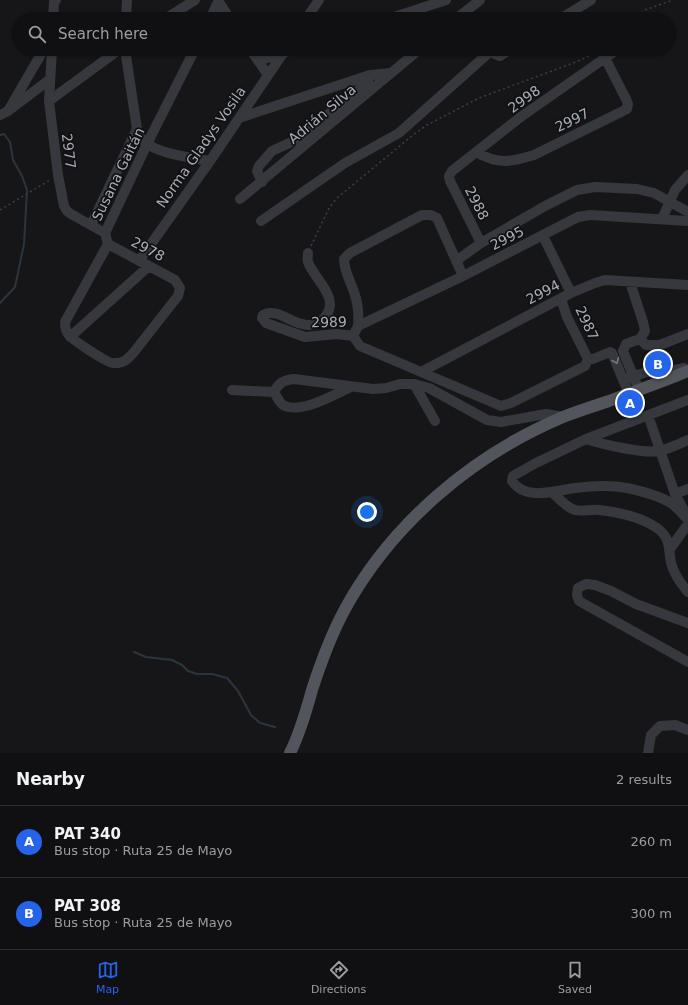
<!DOCTYPE html>
<meta charset="utf-8">
<style>
body{margin:0;font-family:"DejaVu Sans",sans-serif;background:#1e1e20;color:#f1f3f6}
.you{position:absolute;left:367px;top:512px;width:14px;height:14px;margin:-10px;border:3px solid #fff;border-radius:50%;background:#1a73e8;box-shadow:0 0 0 6px #1a73e833}
.badge{display:grid;place-items:center;width:26px;height:26px;border-radius:50%;background:#2563eb;color:#fff;font-size:13px;font-weight:700}
.pin{position:absolute;translate:-50% -50%;border:2px solid #fff;box-shadow:0 1px 4px #0006}
.list{margin:0;padding:0;list-style:none}
h2{display:flex;justify-content:space-between;align-items:center;height:52px;margin:0;padding:0 16px;font-size:17px}
h2 small{font-size:13px;font-weight:400;color:#9c9d9f}
.list li{display:grid;grid-template-columns:26px 1fr auto;gap:12px;align-items:center;box-sizing:border-box;height:72px;padding:0 16px;border-top:1px solid #303032}
.list b{display:block;font-size:15px;white-space:nowrap}
.list p{margin:0;font-size:13px;white-space:nowrap;color:#9c9d9f}
.list em{font-size:13px;font-style:normal;color:#9c9d9f}
.icon{flex:none;width:22px;height:22px;fill:none;stroke:currentColor;stroke-width:2;stroke-linecap:round;stroke-linejoin:round}
.map{position:relative;flex:none;width:688px;height:753px;overflow:hidden}
.search{position:absolute;background:#101012;box-shadow:0 1px 3px #0004;left:12px;right:12px;top:12px;height:44px;display:flex;align-items:center;gap:10px;box-sizing:border-box;padding:0 14px;border-radius:22px;color:#9c9d9f;font-size:15px}
.sheet{height:196px;background:#101012}
nav{display:flex;justify-content:space-around;align-items:center;box-sizing:border-box;height:56px;border-top:1px solid #303032;background:#101012;font-size:11px;color:#9c9d9f}
nav a{display:grid;justify-items:center;gap:2px}
nav .on{color:#2563eb}
.map>svg:first-child{display:block}
</style>
<div class="map">
<svg width="688" height="753" viewBox="0 0 688 753">
<rect width="100%" height="100%" fill="#161618"/>
<g fill="none" stroke-linecap="round" stroke-linejoin="round">
<path stroke="#2c353c" stroke-width="2" d="M 0,135 L 4,134 L 10,142 L 13,160 L 22,176 L 27,190 L 24,244 L 15,287 L 0,303
M 134,652 L 146,657 L 172,660 L 182,665 L 188,671 L 197,674 L 212,674 L 227,678 L 238,691 L 251,715 L 260,723 L 275,727"/>
<path stroke="#3d3f44" stroke-width="1.5" stroke-dasharray="2 3" stroke-linecap="butt" d="M 633,19 L 645,10 L 673,0
M 0,210 L 50,180
M 311,246 L 329,208 L 337,198 L 413,135 L 427,125 L 479,98 L 576,62 L 587,57 L 598,49"/>
<path stroke="#37383d" stroke-width="10" d="M 219,2 L 230,19
M 53,19 L 54,2 L 56,0
M 126,19 L 127,0
M 165,19 L 195,0
M 210,19 L 219,0
M 306,19 L 319,0
M 388,19 L 446,0
M 456,19 L 480,0
M 560,19 L 591,0
M 52,49 L 49,101 L 58,175 L 64,206 L 67,211 L 71,214 L 105,233
M 125,49 L 137,129 C 138,132 139,136 141,138 C 151,153 192,158 210,161
M 250,49 L 268,75
M 492,50 L 495,54 L 500,56 L 511,49
M 258,61 L 295,49
M 49,101 L 120,49
M 8,111 L 44,49
M 0,115 L 8,111 L 49,80
M 239,118 L 370,75 L 391,73
M 476,152 C 498,165 511,162 534,155 L 627,109 L 628,104 L 626,99 L 605,58
M 262,182 L 257,171 L 259,166 L 272,151 L 298,139 L 362,87 L 367,83 L 370,75
M 240,199 L 420,49
M 662,219 L 675,190 L 688,175
M 261,221 L 345,163 L 399,133 L 492,50 L 491,49
M 91,225 L 137,129
M 543,236 L 571,293
M 481,243 L 450,181 L 449,176 L 452,171 L 522,116 L 618,49
M 108,244 L 175,280 L 180,288 L 178,296 L 134,352 C 128,359 123,364 113,363 C 107,363 71,339 68,334 C 65,330 65,326 65,322 L 108,244 L 105,233 L 147,144 L 195,49
M 308,253 C 308,256 307,260 308,262 C 314,279 341,298 325,317 C 321,322 315,324 309,325 C 292,326 279,307 263,315 L 262,318 L 266,323 L 305,337 L 337,334 L 353,336 L 360,346 L 501,406 L 511,403 L 585,366 L 588,359
M 139,261 L 210,161 L 286,49
M 456,261 L 481,243 L 545,206 L 577,190 L 595,187 L 637,189 L 654,193 L 688,212
M 630,282 L 643,322 L 645,331 L 640,339 L 626,344 L 623,351 L 639,390
M 561,299 L 567,317 L 588,359
M 358,326 C 359,315 358,303 354,292 C 350,280 344,271 344,259 L 350,253 L 422,215 L 431,215 L 437,218 L 463,276
M 353,336 L 358,326 L 463,276 L 578,217 L 590,215 L 688,221
M 70,337 L 149,266
M 640,339 L 646,345 L 660,345 L 688,334
M 588,359 L 593,359 L 610,352 L 612,353 L 629,394
M 423,371 L 571,293 L 595,283 L 605,280 L 688,285
M 628,378 L 650,371 L 670,371 L 684,368
M 414,384 L 435,421
M 351,387 C 335,394 300,415 283,405 C 279,402 277,397 274,392 C 279,383 283,380 294,379 L 373,389 L 386,388 L 400,384 L 414,384 L 429,388 L 487,420 L 501,422 L 546,414 L 564,417
M 232,390 L 274,392
M 688,400 L 586,439 L 534,464 L 513,476 L 512,481 C 526,501 554,491 575,488 C 591,486 611,485 627,488 C 641,491 658,495 671,503 C 677,507 683,515 688,520
M 648,415 L 675,494 L 686,514
M 586,439 C 601,444 644,454 659,451 C 669,449 679,444 688,440
M 553,493 C 559,499 566,507 575,510 C 583,512 591,509 599,510 C 618,512 641,517 657,528 C 671,538 668,548 671,563 C 674,574 681,584 688,592
M 675,494 L 688,489
M 670,549 L 688,524
M 688,623 L 636,604 L 611,591 L 595,585 L 586,584 L 578,588 L 577,595 L 579,601 L 688,662
M 648,753 L 651,735 L 660,726 L 675,725 L 688,730"/>
<path stroke="#53555c" stroke-width="12" d="M 290,753 C 300,733 306,712 312,690 C 321,662 331,635 345,609 C 392,523 473,455 563,417 C 578,411 594,406 609,401 C 635,391 662,382 688,371"/>
</g>
<defs><path id="oneway-chevron" d="M-2-3.5L2.5 0L-2 3.5" fill="none" stroke-width="1.6" stroke-linecap="round" stroke-linejoin="round"/></defs>
<use stroke="#757881" href="#oneway-chevron" transform="translate(616 361) rotate(67)"/>
<g text-anchor="middle" stroke-width="3.5" stroke-linejoin="round" paint-order="stroke">
<g font-size="14" fill="#a8adb8" stroke="#111113">
<text transform="translate(524 99) rotate(-36)" y="5">2998</text>
<text transform="translate(322 114) rotate(-40)" y="5">Adrián Silva</text>
<text transform="translate(572 120) rotate(-26)" y="5">2997</text>
<text transform="translate(201 147) rotate(-55)" y="5">Norma Gladys Vosila</text>
<text transform="translate(69 151) rotate(83)" y="5">2977</text>
<text transform="translate(118 174) rotate(-64)" y="5">Susana Gaitán</text>
<text transform="translate(477 203) rotate(63)" y="5">2988</text>
<text transform="translate(507 238) rotate(-27)" y="5">2995</text>
<text transform="translate(148 249) rotate(28)" y="5">2978</text>
<text transform="translate(543 292) rotate(-28)" y="5">2994</text>
<text transform="translate(329 322) rotate(-1)" y="5">2989</text>
<text transform="translate(587 323) rotate(65)" y="5">2987</text>
</g>
</g>
</svg>
<div class="you"></div>
<div class="pin badge" style="left:630px;top:403px">A</div>
<div class="pin badge" style="left:658px;top:364px">B</div>
<div class="search"><svg class="icon" aria-label="search" viewBox="0 0 24 24"><circle cx="10" cy="10" r="6"/><path d="M15 15l6 6"/></svg>Search here</div>
</div>
<section class="sheet">
<h2>Nearby<small>2 results</small></h2>
<ul class="list">
<li><span class="badge">A</span><div><b>PAT 340</b><p>Bus stop · Ruta 25 de Mayo</p></div><em>260 m</em></li>
<li><span class="badge">B</span><div><b>PAT 308</b><p>Bus stop · Ruta 25 de Mayo</p></div><em>300 m</em></li>
</ul>
</section>
<nav>
<a class="on"><svg class="icon" aria-label="map" viewBox="0 0 24 24"><path d="M3 6l6-2 6 2 6-2v14l-6 2-6-2-6 2zM9 4v14M15 6v14"/></svg>Map</a>
<a><svg class="icon" aria-label="directions" viewBox="0 0 24 24"><path d="M12 3l9 9-9 9-9-9zM9 14v-3h6M13 9l2 2-2 2"/></svg>Directions</a>
<a><svg class="icon" aria-label="saved" viewBox="0 0 24 24"><path d="M7 4h10v16l-5-4-5 4z"/></svg>Saved</a>
</nav>
